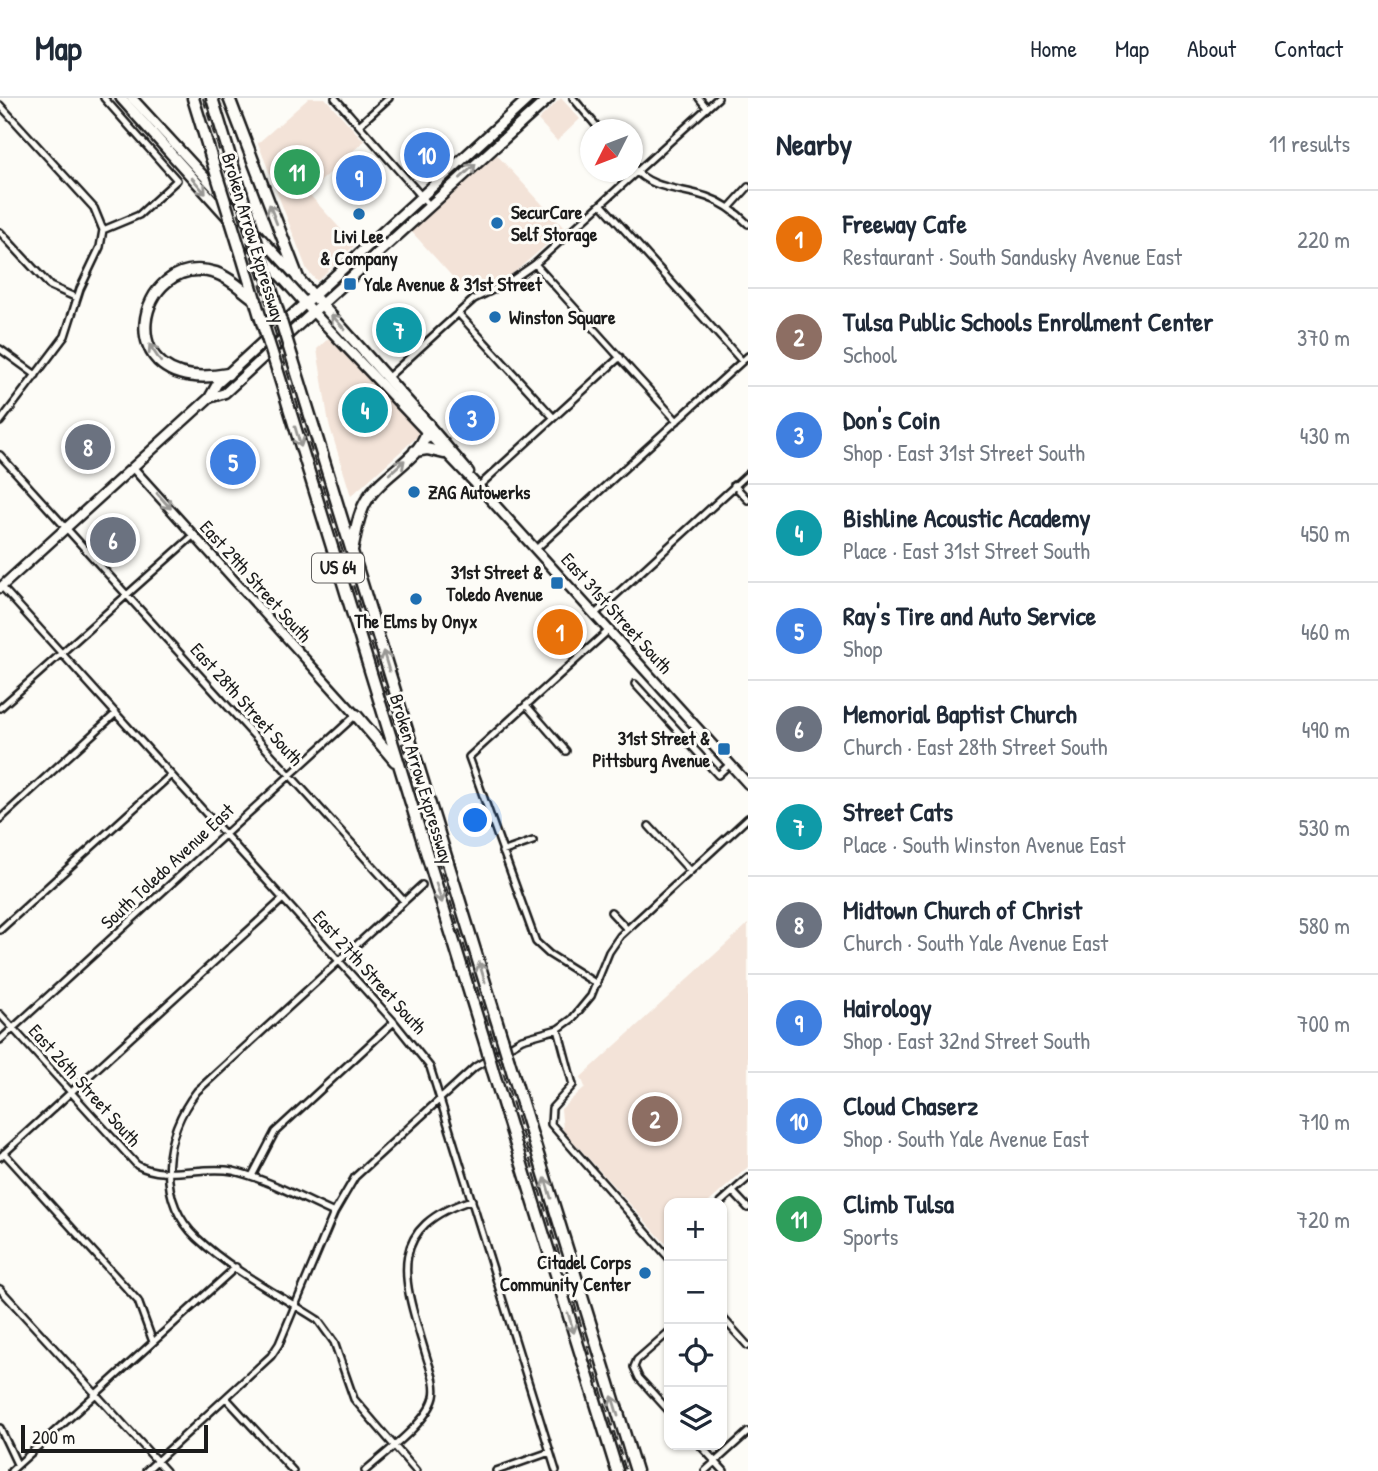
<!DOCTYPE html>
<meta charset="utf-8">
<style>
body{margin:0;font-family:"Patrick Hand",sans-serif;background:#f2f2f3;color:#1f2937}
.controls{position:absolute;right:21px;bottom:21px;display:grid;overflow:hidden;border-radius:14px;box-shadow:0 2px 5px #0004}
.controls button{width:63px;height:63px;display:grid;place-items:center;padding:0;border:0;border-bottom:2px solid #e0e1e3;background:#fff;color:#1f2937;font:35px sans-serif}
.compass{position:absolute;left:580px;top:21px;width:63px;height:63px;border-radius:50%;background:#fff;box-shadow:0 2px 5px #0004;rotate:228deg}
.scale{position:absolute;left:21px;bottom:18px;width:187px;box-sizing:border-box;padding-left:7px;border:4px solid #1c1c1c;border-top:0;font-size:19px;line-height:24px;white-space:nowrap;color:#1c1c1c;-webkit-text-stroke:5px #fdfcf7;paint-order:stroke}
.you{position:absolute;left:476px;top:723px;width:24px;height:24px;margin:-18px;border:5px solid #fff;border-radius:50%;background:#1a73e8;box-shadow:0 0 0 10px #1a73e833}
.badge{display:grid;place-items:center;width:46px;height:46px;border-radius:50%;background:#1f6fb2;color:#fff;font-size:23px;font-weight:700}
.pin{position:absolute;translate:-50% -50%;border:4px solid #fff;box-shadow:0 2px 7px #0006}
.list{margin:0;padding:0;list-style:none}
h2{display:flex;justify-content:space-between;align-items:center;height:91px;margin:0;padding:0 28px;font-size:30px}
h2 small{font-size:23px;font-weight:400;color:#747a83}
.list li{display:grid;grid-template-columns:46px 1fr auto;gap:21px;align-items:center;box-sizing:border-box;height:98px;padding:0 28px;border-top:2px solid #e0e1e3}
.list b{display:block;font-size:26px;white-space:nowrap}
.list p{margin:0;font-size:23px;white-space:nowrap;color:#747a83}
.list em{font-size:23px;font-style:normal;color:#747a83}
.icon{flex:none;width:38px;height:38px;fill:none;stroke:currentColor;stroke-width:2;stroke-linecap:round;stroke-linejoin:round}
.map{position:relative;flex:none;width:748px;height:1373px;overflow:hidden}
header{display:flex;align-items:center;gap:42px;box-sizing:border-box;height:98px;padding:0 35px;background:#fff;border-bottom:2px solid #e0e1e3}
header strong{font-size:33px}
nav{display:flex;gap:38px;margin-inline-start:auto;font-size:24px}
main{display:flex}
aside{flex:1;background:#fff}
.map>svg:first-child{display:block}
</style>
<header>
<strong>Map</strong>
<nav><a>Home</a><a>Map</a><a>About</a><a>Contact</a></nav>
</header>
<main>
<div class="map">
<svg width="748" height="1373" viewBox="0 0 748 1373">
<rect width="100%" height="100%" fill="#fdfcf7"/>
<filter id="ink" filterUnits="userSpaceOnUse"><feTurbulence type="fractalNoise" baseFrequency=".0143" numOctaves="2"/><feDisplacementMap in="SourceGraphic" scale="14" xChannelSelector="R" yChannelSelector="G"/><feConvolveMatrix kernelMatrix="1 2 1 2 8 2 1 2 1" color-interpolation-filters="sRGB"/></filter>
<g filter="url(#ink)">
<path fill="#f3e3d8" d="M 309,0 L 325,0 L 364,43 L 308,95 L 355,147 L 317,183 L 307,172 L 258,45 Z
M 561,0 L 580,21 L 557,43 L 538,22 Z
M 496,56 L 565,131 L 510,178 L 481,191 L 458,185 L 411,133 Z
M 330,239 L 419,333 L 419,337 L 351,398 L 329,326 L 317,251 Z
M 748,826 L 748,1069 L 708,1105 L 669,1105 L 669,1141 L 665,1145 L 563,1032 L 561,1011 L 585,989 L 581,979 Z"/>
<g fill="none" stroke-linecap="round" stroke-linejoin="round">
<defs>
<path id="minor" d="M 335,0 L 430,108
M 573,0 L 600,32
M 699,0 L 707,10
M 0,7 L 94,110 L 103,132 L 100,149 L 80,191 L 65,238 L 0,324
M 359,27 L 389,0
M 632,69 C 653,93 679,89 707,99 C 722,104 736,114 748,126
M 602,107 L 742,263
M 729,110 L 748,89
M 103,132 L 139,117 L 177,82 L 104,0
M 0,134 L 50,188 L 77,200
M 535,166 L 677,323
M 458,215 L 553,319
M 0,251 L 36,277
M 387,280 L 474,201 L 509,184 L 535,166 L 718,0
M 0,357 L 404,803
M 734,387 L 748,402
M 479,388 L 620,259
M 536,451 L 748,258
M 1,488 L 394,924 L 430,969 L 556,1373
M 595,516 L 748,376
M 635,586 L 718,677 L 730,666
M 526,607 L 566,653
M 0,610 L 194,437
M 0,721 L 116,615
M 649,728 L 690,773
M 502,754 L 533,743
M 611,814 L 627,831
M 0,832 L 171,677
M 597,886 L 549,856 L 536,844 L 469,659 L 609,532
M 0,916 L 137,1067 C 166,1083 201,1067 233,1073 C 268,1081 302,1101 334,1115
M 558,931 L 573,987 L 552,1010 L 551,1026 L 669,1160
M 0,942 L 356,617
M 4,1055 L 138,1203 L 153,1244
M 0,1059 L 283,801
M 252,1078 L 275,1034 L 394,924
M 733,1094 L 748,1110
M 720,1105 L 748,1080
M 0,1191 L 166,1373
M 722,1219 L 748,1248
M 669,1234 L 637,1262 L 634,1269 L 639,1280 L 669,1313
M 226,1300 L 293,1373
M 0,1330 L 17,1366
M 700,1347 L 724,1373
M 11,1373 L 236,1169
M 146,1373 L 271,1258 L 279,1246 L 334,1115 L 355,1079 L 475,969 L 522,941 L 558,931 L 572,921 L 591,898 L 609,854 L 620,838 L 748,720
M 365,1373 C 384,1356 428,1324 434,1299 C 437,1285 430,1271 426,1257 C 405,1186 381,1130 472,1102
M 416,1373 L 354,1301 L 334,1244 L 318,1222 C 278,1196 232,1173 197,1140 C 155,1100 163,1036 197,993 L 422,787
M 496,1373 L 550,1354
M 705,1373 L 748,1334"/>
<path id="tertiary" d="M 133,370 L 356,617"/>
<path id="secondary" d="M 132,0 L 296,178
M 209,300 L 225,295 L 313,214 L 489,400 L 748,686
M 428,326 L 469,374
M 0,490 L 209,300 L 217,286 L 228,276"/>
<path id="primary" d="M 121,0 L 313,214 L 549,0
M 298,180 L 428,326
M 228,276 L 529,0"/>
<path id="motorway" d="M 193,0 L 212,62
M 212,0 L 241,94
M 229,0 L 298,180
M 242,158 L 260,218
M 292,259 L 502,940
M 278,274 L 486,948
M 228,276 C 104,299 136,150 216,175 C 231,180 243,193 256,202
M 415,353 L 427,351 L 444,355
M 352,452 C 356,435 358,415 368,400 C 384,374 427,358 428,326
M 356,617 L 395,663
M 509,963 L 636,1373
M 493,973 L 617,1373"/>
</defs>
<use href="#minor" stroke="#1c1c1c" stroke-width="10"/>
<use href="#tertiary" stroke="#1c1c1c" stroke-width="12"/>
<use href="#secondary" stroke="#1c1c1c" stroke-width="13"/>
<use href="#primary" stroke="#1c1c1c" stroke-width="14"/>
<use href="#motorway" stroke="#1c1c1c" stroke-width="15"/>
<use href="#minor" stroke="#fdfcf7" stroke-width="5"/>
<use href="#tertiary" stroke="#fdfcf7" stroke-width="7"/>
<use href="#secondary" stroke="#fdfcf7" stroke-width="8"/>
<use href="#primary" stroke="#fdfcf7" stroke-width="9"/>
<use href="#motorway" stroke="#fdfcf7" stroke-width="10"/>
<path stroke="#1c1c1c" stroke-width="2" stroke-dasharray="10 5" stroke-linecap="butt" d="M 203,0 L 626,1373"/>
<defs>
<path id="motorway-bridge" d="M 212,62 L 242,158
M 241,94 L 292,259
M 260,218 L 278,274
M 502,940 L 509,963
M 486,948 L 493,973"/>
</defs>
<use href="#motorway-bridge" stroke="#1c1c1c" stroke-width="15" stroke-linecap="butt"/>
<use href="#motorway-bridge" stroke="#fdfcf7" stroke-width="10"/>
</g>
<defs><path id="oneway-shaft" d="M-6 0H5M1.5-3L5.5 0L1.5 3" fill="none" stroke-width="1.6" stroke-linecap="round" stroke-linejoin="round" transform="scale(1.75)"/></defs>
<g stroke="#989794">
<use href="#oneway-shaft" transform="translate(468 73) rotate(-43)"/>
<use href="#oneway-shaft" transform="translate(199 88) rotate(49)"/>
<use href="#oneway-shaft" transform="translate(273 116) rotate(-111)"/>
<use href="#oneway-shaft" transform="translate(338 224) rotate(-132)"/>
<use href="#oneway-shaft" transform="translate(155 255) rotate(-123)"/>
<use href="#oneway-shaft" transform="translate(298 339) rotate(73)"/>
<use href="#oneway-shaft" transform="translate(397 369) rotate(-42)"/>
<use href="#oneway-shaft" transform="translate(164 403) rotate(48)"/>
<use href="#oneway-shaft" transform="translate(386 563) rotate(-107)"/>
<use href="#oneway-shaft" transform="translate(439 795) rotate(73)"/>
<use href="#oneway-shaft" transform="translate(482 874) rotate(-107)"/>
<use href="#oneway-shaft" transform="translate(548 1090) rotate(-107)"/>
<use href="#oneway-shaft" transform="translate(571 1225) rotate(73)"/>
<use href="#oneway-shaft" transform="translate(615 1308) rotate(-107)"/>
</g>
</g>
<g fill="#1f6fb2" stroke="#fdfcf7" stroke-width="2.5">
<circle cx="359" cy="116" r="7"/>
<circle cx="497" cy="125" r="7"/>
<rect x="343" y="179" width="14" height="14" rx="3.5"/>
<circle cx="495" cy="219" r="7"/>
<circle cx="414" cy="394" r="7"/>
<rect x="550" y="478" width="14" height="14" rx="3.5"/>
<circle cx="416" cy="501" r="7"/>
<rect x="717" y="644" width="14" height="14" rx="3.5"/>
<circle cx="645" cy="1175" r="7"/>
</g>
<g text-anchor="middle" stroke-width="6" stroke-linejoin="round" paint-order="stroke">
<rect fill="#fdfcf7" stroke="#605f5e" stroke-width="2" x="312" y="455.5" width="52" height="29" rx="5"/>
<g font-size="18" font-weight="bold" fill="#1c1c1c">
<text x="338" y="476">US 64</text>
</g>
<g font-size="19" font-weight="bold" fill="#1c1c1c" stroke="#fdfcf7" text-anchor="start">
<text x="511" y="121">SecurCare<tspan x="511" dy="22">Self Storage</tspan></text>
<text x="359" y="145" text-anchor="middle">Livi Lee<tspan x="359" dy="22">&amp; Company</tspan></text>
<text x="364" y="193">Yale Avenue &amp; 31st Street</text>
<text x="509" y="226">Winston Square</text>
<text x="428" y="401">ZAG Autowerks</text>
<text x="543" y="481" text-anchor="end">31st Street &amp;<tspan x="543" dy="22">Toledo Avenue</tspan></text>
<text x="416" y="530" text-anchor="middle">The Elms by Onyx</text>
<text x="710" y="647" text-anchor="end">31st Street &amp;<tspan x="710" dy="22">Pittsburg Avenue</tspan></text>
<text x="631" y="1171" text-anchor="end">Citadel Corps<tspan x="631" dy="22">Community Center</tspan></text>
</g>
<g font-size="19" fill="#1c1c1c" stroke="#fdfcf7">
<text transform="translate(254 140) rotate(73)" y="7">Broken Arrow Expressway</text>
<text transform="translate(256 483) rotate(48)" y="7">East 29th Street South</text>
<text transform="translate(617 515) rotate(48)" y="7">East 31st Street South</text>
<text transform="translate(247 606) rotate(48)" y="7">East 28th Street South</text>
<text transform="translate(422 681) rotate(73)" y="7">Broken Arrow Expressway</text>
<text transform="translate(167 768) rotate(-43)" y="7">South Toledo Avenue East</text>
<text transform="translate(370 874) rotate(48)" y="7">East 27th Street South</text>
<text transform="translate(85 987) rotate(48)" y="7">East 26th Street South</text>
</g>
</g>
</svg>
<div class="controls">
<button>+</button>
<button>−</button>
<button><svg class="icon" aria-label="locate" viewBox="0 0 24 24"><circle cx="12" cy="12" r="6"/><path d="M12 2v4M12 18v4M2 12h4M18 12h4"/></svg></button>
<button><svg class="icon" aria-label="layers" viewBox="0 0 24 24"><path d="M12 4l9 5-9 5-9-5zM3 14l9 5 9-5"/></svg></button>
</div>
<svg class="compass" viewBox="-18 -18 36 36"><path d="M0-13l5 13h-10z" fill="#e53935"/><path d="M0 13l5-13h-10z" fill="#747a83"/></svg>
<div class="scale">200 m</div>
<div class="you"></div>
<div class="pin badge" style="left:560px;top:534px;background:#e8710a">1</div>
<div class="pin badge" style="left:655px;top:1021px;background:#8d6e63">2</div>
<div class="pin badge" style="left:472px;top:320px;background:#3f7fe0">3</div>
<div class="pin badge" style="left:365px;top:312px;background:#0f9aa8">4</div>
<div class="pin badge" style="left:233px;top:364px;background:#3f7fe0">5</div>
<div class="pin badge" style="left:113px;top:442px;background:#6b7280">6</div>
<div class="pin badge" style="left:399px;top:232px;background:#0f9aa8">7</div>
<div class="pin badge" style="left:88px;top:349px;background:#6b7280">8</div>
<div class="pin badge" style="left:359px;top:80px;background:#3f7fe0">9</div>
<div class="pin badge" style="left:427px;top:57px;background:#3f7fe0">10</div>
<div class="pin badge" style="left:297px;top:74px;background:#2e9e5b">11</div>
</div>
<aside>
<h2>Nearby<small>11 results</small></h2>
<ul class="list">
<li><span class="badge" style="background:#e8710a">1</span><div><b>Freeway Cafe</b><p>Restaurant · South Sandusky Avenue East</p></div><em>220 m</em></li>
<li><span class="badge" style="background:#8d6e63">2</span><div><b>Tulsa Public Schools Enrollment Center</b><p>School</p></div><em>370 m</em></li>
<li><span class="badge" style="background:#3f7fe0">3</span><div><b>Don's Coin</b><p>Shop · East 31st Street South</p></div><em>430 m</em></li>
<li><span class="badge" style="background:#0f9aa8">4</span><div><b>Bishline Acoustic Academy</b><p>Place · East 31st Street South</p></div><em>450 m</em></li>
<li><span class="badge" style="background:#3f7fe0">5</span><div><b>Ray's Tire and Auto Service</b><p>Shop</p></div><em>460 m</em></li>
<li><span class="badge" style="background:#6b7280">6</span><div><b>Memorial Baptist Church</b><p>Church · East 28th Street South</p></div><em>490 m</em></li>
<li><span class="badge" style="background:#0f9aa8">7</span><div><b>Street Cats</b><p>Place · South Winston Avenue East</p></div><em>530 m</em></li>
<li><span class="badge" style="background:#6b7280">8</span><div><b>Midtown Church of Christ</b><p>Church · South Yale Avenue East</p></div><em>580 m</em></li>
<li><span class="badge" style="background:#3f7fe0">9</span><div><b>Hairology</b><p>Shop · East 32nd Street South</p></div><em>700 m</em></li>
<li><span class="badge" style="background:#3f7fe0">10</span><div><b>Cloud Chaserz</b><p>Shop · South Yale Avenue East</p></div><em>710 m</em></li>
<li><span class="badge" style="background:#2e9e5b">11</span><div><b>Climb Tulsa</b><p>Sports</p></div><em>720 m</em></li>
</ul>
</aside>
</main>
